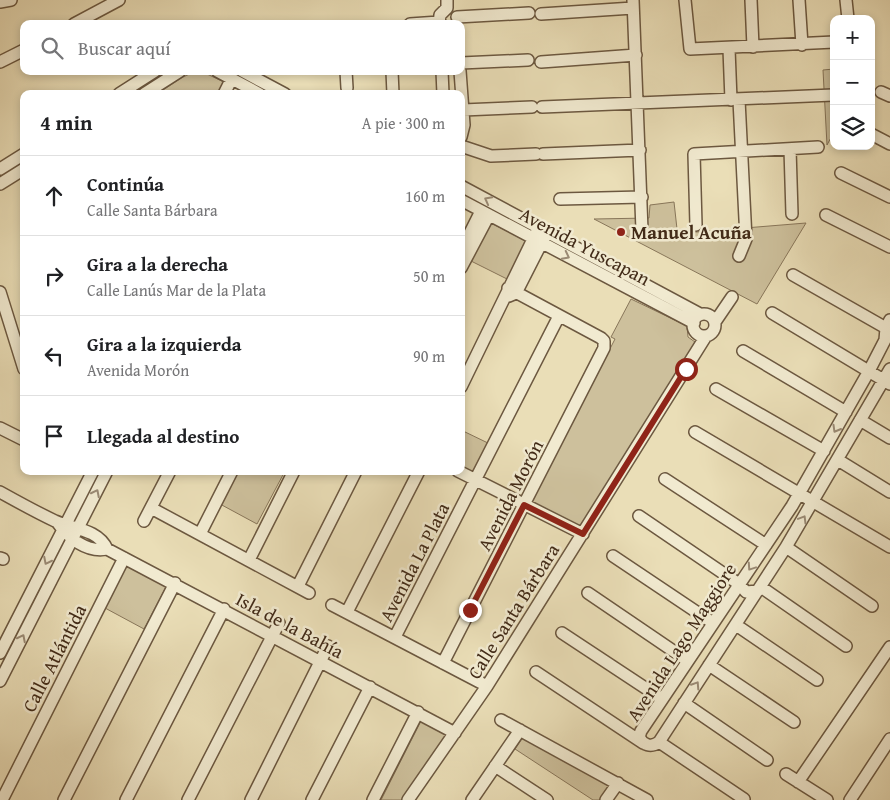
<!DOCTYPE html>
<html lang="es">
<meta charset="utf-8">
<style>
body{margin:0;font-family:"Gentium Book Plus",serif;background:#f2f2f2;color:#202124}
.controls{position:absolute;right:15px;top:15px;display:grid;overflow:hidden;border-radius:10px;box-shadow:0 2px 8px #0003}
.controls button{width:45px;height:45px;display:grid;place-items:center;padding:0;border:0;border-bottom:1px solid #e0e0e0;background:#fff;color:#202124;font:25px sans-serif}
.stop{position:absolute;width:15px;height:15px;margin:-11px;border:4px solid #8f2418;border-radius:50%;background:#fff}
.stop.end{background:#8f2418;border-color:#fff;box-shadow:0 1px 5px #0008}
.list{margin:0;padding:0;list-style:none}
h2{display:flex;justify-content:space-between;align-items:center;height:65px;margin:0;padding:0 20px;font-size:21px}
h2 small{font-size:16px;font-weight:400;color:#757577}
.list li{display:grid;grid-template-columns:32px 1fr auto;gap:15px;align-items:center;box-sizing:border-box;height:80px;padding:0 20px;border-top:1px solid #e0e0e0}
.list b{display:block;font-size:19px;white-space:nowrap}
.list p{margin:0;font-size:16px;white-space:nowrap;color:#757577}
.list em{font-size:16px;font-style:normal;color:#757577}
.icon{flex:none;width:28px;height:28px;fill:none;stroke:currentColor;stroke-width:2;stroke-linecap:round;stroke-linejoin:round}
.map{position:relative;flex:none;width:890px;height:800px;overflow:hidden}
.search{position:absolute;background:#fff;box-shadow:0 2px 8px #0003;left:20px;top:20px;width:445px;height:55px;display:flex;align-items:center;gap:12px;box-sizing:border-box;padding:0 18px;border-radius:10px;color:#757577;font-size:19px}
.panel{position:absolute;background:#fff;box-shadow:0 2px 8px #0003;left:20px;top:90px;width:445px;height:385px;border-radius:10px}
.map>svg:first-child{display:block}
</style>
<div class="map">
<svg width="890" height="800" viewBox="0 0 890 800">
<rect width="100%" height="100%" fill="#eadeb7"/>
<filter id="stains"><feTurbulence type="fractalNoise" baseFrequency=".004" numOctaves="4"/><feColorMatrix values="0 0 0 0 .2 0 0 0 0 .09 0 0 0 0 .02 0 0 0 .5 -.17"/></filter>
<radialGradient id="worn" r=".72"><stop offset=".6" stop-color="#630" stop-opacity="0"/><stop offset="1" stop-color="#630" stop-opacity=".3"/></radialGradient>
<path fill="#cdc09c" stroke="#88765a" d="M 834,69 L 834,132 L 827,145 L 823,70 Z
M 194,72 L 207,74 L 224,82 L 218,94 L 157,94 L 183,77 Z
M 674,202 L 677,229 L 696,232 L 806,223 L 757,304 L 594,219 L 649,218 L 650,205 Z
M 491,223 L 528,242 L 509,280 L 471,261 Z
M 631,299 L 687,326 L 688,337 L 695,342 L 582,529 L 531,503 L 615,339 L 611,337 Z
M 461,430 L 490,444 L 475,473 L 461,466 Z
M 237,471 L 285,471 L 257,524 L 220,504 Z
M 126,564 L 167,585 L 144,629 L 105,608 Z
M 421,721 L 448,736 L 402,800 L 381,800 Z
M 523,737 L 612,784 L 601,800 L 593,800 L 515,749 Z"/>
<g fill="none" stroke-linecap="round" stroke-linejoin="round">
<defs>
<path id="minor" d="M 633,0 L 642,230
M 685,0 L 690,49 L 834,42
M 751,0 L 753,47
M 799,0 L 802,45
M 846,0 L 848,19
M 0,2 L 11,0
M 541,14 L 633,8
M 457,17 L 529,13
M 74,24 L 119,0
M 410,24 L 439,22
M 439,24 L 440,15 L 447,8 L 447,0
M 729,49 L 731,100
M 0,62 L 24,50
M 541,62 L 636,55
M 461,63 L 528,60
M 217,71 L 260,94
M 242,71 L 285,94
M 346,71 L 347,88
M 392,71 L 393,94
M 442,71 L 443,94
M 460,71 L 464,125 L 461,137
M 881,92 L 890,96
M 119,94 L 155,71
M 144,94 L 180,71
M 224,94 L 232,78
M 542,107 L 833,95
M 463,110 L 532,107
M 871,134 L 890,144
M 461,146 L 491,156 L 536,154
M 790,149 L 792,214
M 543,154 L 640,150
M 0,169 L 24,154
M 841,173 L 890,197
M 0,184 L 24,169
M 461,186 L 700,314
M 560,199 L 642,197
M 461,200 L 694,323
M 826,215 L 890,247
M 696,225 L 694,154 L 818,147
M 461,251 L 481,211
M 739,256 L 746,239 L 739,100
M 461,268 L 489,215
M 793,275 L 886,328
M 0,292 L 24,369
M 509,296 L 516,293 L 544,238
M 772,313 L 890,384
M693 325a11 11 0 1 1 22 0a11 11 0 1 1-22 0Z
M 890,320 L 886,328 L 885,340 L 869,371 L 792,506 L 641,731 L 639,737 C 643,745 651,748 659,742 L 786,547 L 890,369
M 715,322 L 732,297
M 743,351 L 846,412
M 461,387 L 536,233
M 716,389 L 824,451
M 860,420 L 890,438
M 0,428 L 24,440
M 695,432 L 890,547
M 838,460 L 890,492
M 458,471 L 583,534
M 665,479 L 766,545
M 0,492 C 18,502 36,512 55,521 C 73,529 98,529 107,549
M 151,508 L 309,593
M 639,516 L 739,584 L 746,592 L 758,591
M 144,521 L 170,471
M 57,522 C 68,538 87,553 107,549 L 455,733
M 200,534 L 232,471
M 786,547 L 872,606
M 613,556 L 713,623
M 0,558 L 3,559
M 249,560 L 294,471
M 298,586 L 356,471
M 761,587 L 846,646
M 588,593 L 688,661
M 332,605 L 487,686
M 347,612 L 419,471
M 736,625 L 817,680
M 562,633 L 662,699
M 395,637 L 559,316
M 0,653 L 93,471
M 443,663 L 604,348 L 604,341 L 601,338 L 508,288
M 709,665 L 794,722
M 536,672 L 643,743
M 0,681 L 107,471
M 684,703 L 767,760
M 501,720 L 647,800
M 659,742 L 744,799
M 495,766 L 547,800
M 786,774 L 827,800
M 798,782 L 890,647
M 2,800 L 124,558
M 64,800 L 175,583
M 126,800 L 224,609
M 188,800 L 279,623
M 251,800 L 328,646
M 312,800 L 370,687
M 373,800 L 418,712
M 408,800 L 487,686 L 706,336
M 472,800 L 520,730
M 606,800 L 618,783
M 850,800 L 890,739"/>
</defs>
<use href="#minor" stroke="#6c5840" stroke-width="14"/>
<use href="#minor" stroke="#f1ead0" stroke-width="11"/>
</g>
<defs><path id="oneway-chevron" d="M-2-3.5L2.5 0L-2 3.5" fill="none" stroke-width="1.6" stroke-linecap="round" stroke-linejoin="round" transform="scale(1.25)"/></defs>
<g stroke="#9a8a74">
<use href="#oneway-chevron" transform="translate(488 200) rotate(-152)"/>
<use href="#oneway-chevron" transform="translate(566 256) rotate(27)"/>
<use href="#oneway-chevron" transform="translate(836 429) rotate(120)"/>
<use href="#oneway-chevron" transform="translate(96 493) rotate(-63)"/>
<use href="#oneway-chevron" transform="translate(803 519) rotate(-59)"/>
<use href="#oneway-chevron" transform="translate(47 561) rotate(117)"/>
<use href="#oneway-chevron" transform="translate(751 567) rotate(124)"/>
<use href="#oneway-chevron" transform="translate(22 638) rotate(-63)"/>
<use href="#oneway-chevron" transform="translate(696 685) rotate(-57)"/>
</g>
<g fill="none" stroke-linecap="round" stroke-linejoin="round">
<path stroke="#8f2418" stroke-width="6" d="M 470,610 L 524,505 L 583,534 L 686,369"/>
</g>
<circle fill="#8f2418" stroke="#f1ead0" stroke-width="2" cx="621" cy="232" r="5"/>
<g text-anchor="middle" stroke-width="5" stroke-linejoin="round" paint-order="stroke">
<g font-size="19" font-weight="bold" fill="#422b18" stroke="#f1ead0" text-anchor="start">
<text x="631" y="239">Manuel Acuña</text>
</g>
<g font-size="19" fill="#422b18" stroke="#f1ead0">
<text transform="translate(585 246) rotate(28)" y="7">Avenida Yuscapan</text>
<text transform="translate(510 495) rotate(-63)" y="7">Avenida Morón</text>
<text transform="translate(414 562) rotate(-63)" y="7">Avenida La Plata</text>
<text transform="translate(513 611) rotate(-58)" y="7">Calle Santa Bárbara</text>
<text transform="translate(290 625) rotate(28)" y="7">Isla de la Bahía</text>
<text transform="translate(681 642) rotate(-57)" y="7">Avenida Lago Maggiore</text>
<text transform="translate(54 658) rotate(-63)" y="7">Calle Atlántida</text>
</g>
</g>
<rect width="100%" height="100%" filter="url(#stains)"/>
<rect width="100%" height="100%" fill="url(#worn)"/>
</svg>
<div class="controls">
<button>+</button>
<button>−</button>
<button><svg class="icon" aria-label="layers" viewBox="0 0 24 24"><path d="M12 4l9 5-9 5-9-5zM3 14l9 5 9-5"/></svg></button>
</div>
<div class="stop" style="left:686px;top:369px"></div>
<div class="stop end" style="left:470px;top:610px"></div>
<div class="search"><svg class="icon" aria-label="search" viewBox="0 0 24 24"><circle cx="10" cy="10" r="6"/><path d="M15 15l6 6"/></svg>Buscar aquí</div>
<section class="panel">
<h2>4 min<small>A pie · 300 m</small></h2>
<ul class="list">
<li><svg class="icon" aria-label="ahead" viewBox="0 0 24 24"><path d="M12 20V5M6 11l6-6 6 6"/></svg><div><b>Continúa</b><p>Calle Santa Bárbara</p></div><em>160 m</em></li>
<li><svg class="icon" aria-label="right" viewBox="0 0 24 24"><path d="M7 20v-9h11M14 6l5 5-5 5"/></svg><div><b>Gira a la derecha</b><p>Calle Lanús Mar de la Plata</p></div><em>50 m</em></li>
<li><svg class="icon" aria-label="left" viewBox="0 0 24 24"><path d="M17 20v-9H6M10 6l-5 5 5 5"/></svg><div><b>Gira a la izquierda</b><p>Avenida Morón</p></div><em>90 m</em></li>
<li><svg class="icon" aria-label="arrive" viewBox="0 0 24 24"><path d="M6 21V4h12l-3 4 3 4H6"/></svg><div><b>Llegada al destino</b></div></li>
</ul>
</section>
</div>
